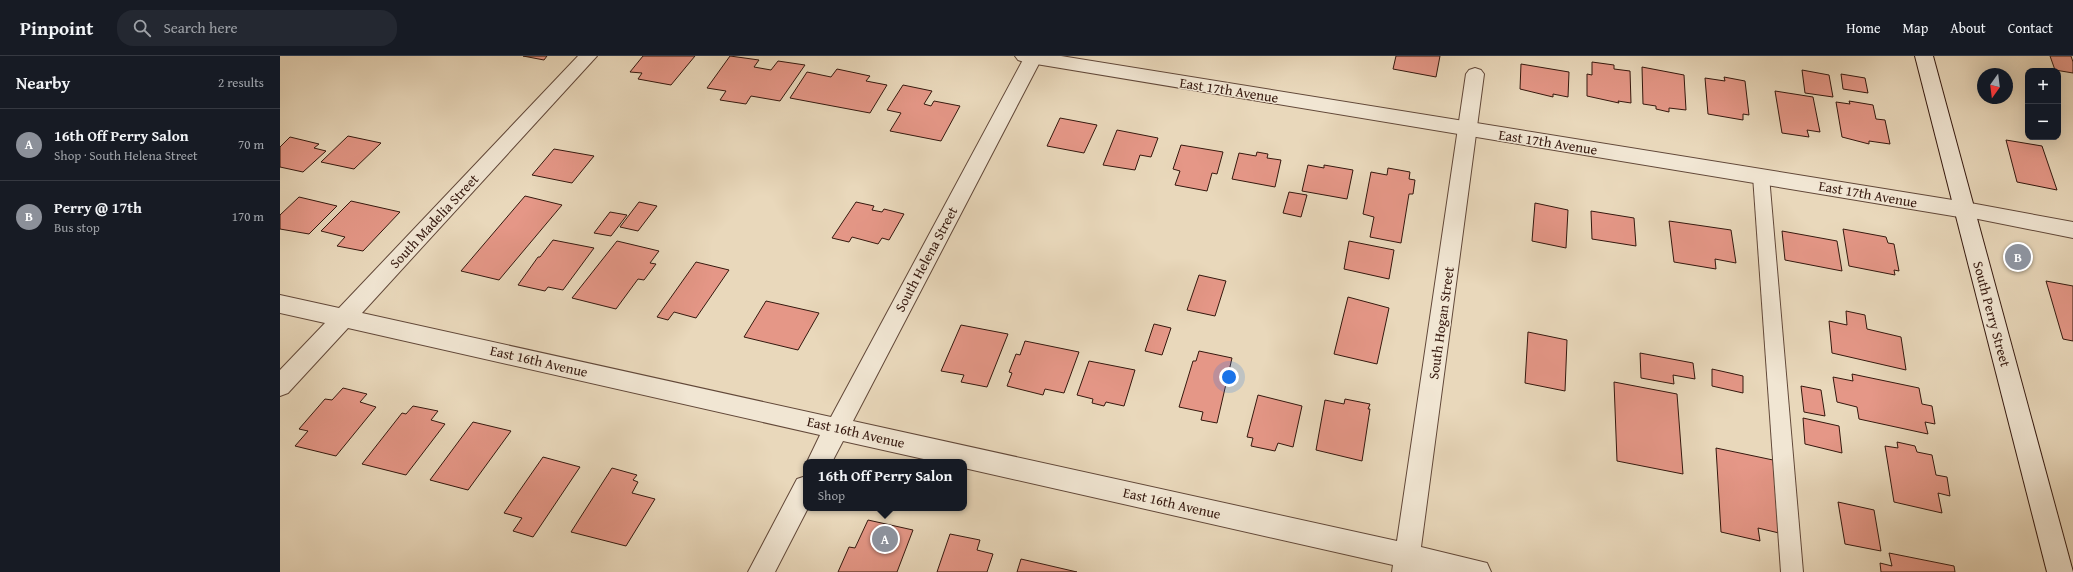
<!DOCTYPE html>
<meta charset="utf-8">
<style>
body{margin:0;font-family:"Gentium Book Plus",serif;background:#242831;color:#f1f3f6}
.controls{position:absolute;right:12px;top:12px;display:grid;overflow:hidden;border-radius:8px;box-shadow:0 4px 16px #0002}
.controls button{width:36px;height:36px;display:grid;place-items:center;padding:0;border:0;border-bottom:1px solid #363941;background:#171b24;color:#f1f3f6;font:20px sans-serif}
.compass{position:absolute;left:1697px;top:12px;width:36px;height:36px;border-radius:50%;background:#171b24;box-shadow:0 4px 16px #0002;rotate:194deg}
.you{position:absolute;left:949px;top:321px;width:14px;height:14px;margin:-10px;border:3px solid #fff;border-radius:50%;background:#1a73e8;box-shadow:0 0 0 6px #1a73e833}
.badge{display:grid;place-items:center;width:26px;height:26px;border-radius:50%;background:#8c9099;color:#fff;font-size:13px;font-weight:700}
.pin{position:absolute;translate:-50% -50%;border:2px solid #fff;box-shadow:0 1px 4px #0006}
.popup{position:absolute;left:523px;top:403px;width:164px;height:52px;box-sizing:border-box;display:grid;place-content:center;border-radius:8px;background:#171b24;filter:drop-shadow(0 1px 3px #0005);font-size:13px;white-space:nowrap;color:#9ea1a6}
.popup b{font-size:15px;color:#f1f3f6}
.popup::after{content:'';position:absolute;left:50%;top:100%;margin-left:-8px;border:8px solid transparent;border-top-color:#171b24}
.list{margin:0;padding:0;list-style:none}
h2{display:flex;justify-content:space-between;align-items:center;height:52px;margin:0;padding:0 16px;font-size:17px}
h2 small{font-size:13px;font-weight:400;color:#9ea1a6}
.list li{display:grid;grid-template-columns:26px 1fr auto;gap:12px;align-items:center;box-sizing:border-box;height:72px;padding:0 16px;border-top:1px solid #363941}
.list b{display:block;font-size:15px;white-space:nowrap}
.list p{margin:0;font-size:13px;white-space:nowrap;color:#9ea1a6}
.list em{font-size:13px;font-style:normal;color:#9ea1a6}
.icon{flex:none;width:22px;height:22px;fill:none;stroke:currentColor;stroke-width:2;stroke-linecap:round;stroke-linejoin:round}
.map{position:relative;flex:none;width:1793px;height:516px;overflow:hidden}
header{display:flex;align-items:center;gap:24px;box-sizing:border-box;height:56px;padding:0 20px;background:#171b24;border-bottom:1px solid #363941}
header strong{font-size:19px}
nav{display:flex;gap:22px;margin-inline-start:auto;font-size:14px}
.search{width:280px;height:36px;background:#242831;display:flex;align-items:center;gap:10px;box-sizing:border-box;padding:0 14px;border-radius:16px;color:#9ea1a6;font-size:15px}
main{display:flex}
aside{flex:1;background:#171b24}
.map>svg:first-child{display:block}
</style>
<header>
<strong>Pinpoint</strong>
<div class="search"><svg class="icon" aria-label="search" viewBox="0 0 24 24"><circle cx="10" cy="10" r="6"/><path d="M15 15l6 6"/></svg>Search here</div>
<nav><a>Home</a><a>Map</a><a>About</a><a>Contact</a></nav>
</header>
<main>
<aside>
<h2>Nearby<small>2 results</small></h2>
<ul class="list">
<li><span class="badge">A</span><div><b>16th Off Perry Salon</b><p>Shop · South Helena Street</p></div><em>70 m</em></li>
<li><span class="badge">B</span><div><b>Perry @ 17th</b><p>Bus stop</p></div><em>170 m</em></li>
</ul>
</aside>
<div class="map">
<svg width="1793" height="516" viewBox="0 0 1793 516">
<rect width="100%" height="100%" fill="#e9d8bb"/>
<filter id="stains"><feTurbulence type="fractalNoise" baseFrequency=".005" numOctaves="4"/><feColorMatrix values="0 0 0 0 .2 0 0 0 0 .09 0 0 0 0 .02 0 0 0 .5 -.17"/></filter>
<radialGradient id="worn" r=".72"><stop offset=".6" stop-color="#630" stop-opacity="0"/><stop offset="1" stop-color="#630" stop-opacity=".3"/></radialGradient>
<path fill="#e59787" stroke="#35180e" d="M 243,0 L 267,0 L 264,4 Z
M 363,0 L 415,0 L 391,29 L 358,23 L 362,17 L 350,16 Z
M 450,0 L 479,4 L 474,11 L 491,14 L 498,5 L 525,9 L 500,45 L 471,40 L 466,48 L 440,44 L 446,35 L 427,32 Z
M 1116,0 L 1160,0 L 1156,21 L 1113,13 Z
M 1770,0 L 1791,0 L 1793,6 L 1793,17 L 1775,14 Z
M 1312,6 L 1334,9 L 1334,13 L 1350,15 L 1351,47 L 1338,45 L 1339,47 L 1307,40 L 1307,18 L 1312,19 Z
M 1241,8 L 1289,16 L 1288,41 L 1273,38 L 1273,41 L 1240,33 Z
M 1362,11 L 1404,19 L 1406,54 L 1389,52 L 1389,56 L 1376,53 L 1376,50 L 1363,48 Z
M 557,13 L 590,20 L 586,25 L 607,29 L 590,57 L 510,42 L 527,16 L 551,21 Z
M 1522,14 L 1549,19 L 1553,41 L 1525,37 Z
M 1561,18 L 1585,22 L 1588,37 L 1563,33 Z
M 1444,21 L 1465,25 L 1469,59 L 1463,58 L 1463,64 L 1428,58 L 1425,22 L 1445,25 Z
M 623,29 L 652,35 L 644,48 L 651,50 L 654,45 L 680,50 L 661,85 L 610,75 L 621,57 L 607,54 Z
M 1495,35 L 1533,41 L 1540,76 L 1527,74 L 1529,81 L 1502,77 Z
M 1569,45 L 1593,49 L 1596,63 L 1605,64 L 1610,88 L 1589,85 L 1589,88 L 1562,81 L 1556,46 L 1570,48 Z
M 780,62 L 817,69 L 804,97 L 767,90 Z
M 837,74 L 878,82 L 871,101 L 860,99 L 855,114 L 823,109 Z
M 68,80 L 101,87 L 74,113 L 41,106 Z
M 10,81 L 39,88 L 34,92 L 46,95 L 23,116 L 0,111 L 0,91 Z
M 1726,84 L 1762,90 L 1777,134 L 1737,126 Z
M 901,89 L 943,96 L 937,118 L 932,117 L 927,135 L 895,129 L 900,115 L 893,113 Z
M 274,93 L 314,100 L 292,127 L 252,119 Z
M 977,96 L 988,98 L 987,102 L 1001,104 L 995,131 L 952,123 L 959,97 L 976,100 Z
M 1028,109 L 1044,112 L 1044,109 L 1073,114 L 1067,143 L 1022,135 Z
M 1108,112 L 1130,116 L 1129,123 L 1135,124 L 1133,138 L 1129,138 L 1121,187 L 1090,181 L 1094,161 L 1083,158 L 1091,116 L 1107,119 Z
M 1009,136 L 1027,139 L 1021,161 L 1003,157 Z
M 245,140 L 282,149 L 219,224 L 181,215 Z
M 19,141 L 57,150 L 29,178 L 0,173 L 0,159 Z
M 71,145 L 120,156 L 83,195 L 57,190 L 65,181 L 41,175 Z
M 359,146 L 377,150 L 358,175 L 340,171 Z
M 576,146 L 594,150 L 592,154 L 602,156 L 604,153 L 624,158 L 609,184 L 602,182 L 598,188 L 572,181 L 569,186 L 552,182 Z
M 1255,147 L 1288,154 L 1286,192 L 1252,185 Z
M 1311,155 L 1354,162 L 1356,190 L 1312,183 Z
M 330,156 L 347,159 L 331,180 L 314,177 Z
M 1389,165 L 1451,174 L 1456,207 L 1435,203 L 1436,213 L 1394,206 Z
M 1563,173 L 1606,181 L 1608,187 L 1614,188 L 1619,215 L 1614,214 L 1615,219 L 1569,210 Z
M 1502,175 L 1557,185 L 1562,215 L 1505,204 Z
M 273,184 L 314,192 L 283,234 L 268,231 L 265,235 L 238,229 L 258,201 L 260,201 Z
M 337,185 L 379,195 L 370,207 L 376,208 L 364,224 L 358,223 L 336,253 L 292,242 Z
M 1069,185 L 1114,194 L 1109,223 L 1064,213 Z
M 416,206 L 449,214 L 416,262 L 394,256 L 388,264 L 377,261 Z
M 919,219 L 946,225 L 935,260 L 907,254 Z
M 1766,225 L 1793,230 L 1793,285 L 1783,283 Z
M 1068,241 L 1109,252 L 1097,308 L 1054,298 Z
M 486,245 L 539,257 L 518,294 L 464,281 Z
M 1566,255 L 1585,259 L 1587,273 L 1621,281 L 1626,314 L 1552,297 L 1549,265 L 1567,269 Z
M 874,268 L 891,272 L 882,299 L 865,295 Z
M 681,269 L 728,278 L 707,331 L 681,326 L 684,319 L 661,315 Z
M 1248,276 L 1287,284 L 1285,335 L 1245,327 Z
M 745,285 L 799,296 L 784,337 L 765,333 L 763,339 L 727,330 L 732,317 L 729,316 L 736,298 L 740,299 Z
M 919,295 L 952,302 L 937,367 L 921,364 L 923,356 L 899,351 L 913,305 L 916,305 Z
M 1360,297 L 1413,307 L 1415,323 L 1393,319 L 1394,328 L 1361,322 Z
M 809,305 L 855,314 L 844,350 L 826,346 L 824,350 L 812,347 L 813,343 L 797,339 Z
M 1432,313 L 1463,320 L 1463,337 L 1432,330 Z
M 1572,318 L 1639,332 L 1642,348 L 1652,350 L 1655,368 L 1645,366 L 1648,378 L 1579,363 L 1577,351 L 1557,346 L 1553,321 L 1573,325 Z
M 1334,326 L 1397,338 L 1403,418 L 1337,405 Z
M 1521,330 L 1541,334 L 1545,360 L 1524,356 Z
M 63,332 L 87,338 L 80,346 L 96,351 L 56,400 L 15,390 L 28,375 L 19,373 L 45,343 L 52,344 Z
M 978,339 L 1022,350 L 1013,391 L 998,387 L 995,395 L 971,390 L 973,382 L 967,381 Z
M 1065,343 L 1090,348 L 1088,353 L 1090,353 L 1082,405 L 1036,394 L 1045,344 L 1064,348 Z
M 133,350 L 158,355 L 151,364 L 165,368 L 126,419 L 82,408 L 122,357 L 126,358 Z
M 1523,362 L 1559,370 L 1562,397 L 1525,388 Z
M 193,366 L 231,375 L 188,434 L 150,424 Z
M 1617,386 L 1635,390 L 1637,396 L 1652,399 L 1656,419 L 1667,421 L 1670,440 L 1658,437 L 1662,457 L 1614,446 L 1605,390 L 1618,392 Z
M 1436,392 L 1493,404 L 1495,429 L 1501,430 L 1499,477 L 1478,472 L 1480,485 L 1441,476 Z
M 263,401 L 300,411 L 253,481 L 233,475 L 242,462 L 224,457 Z
M 332,412 L 357,419 L 353,424 L 358,426 L 352,437 L 375,443 L 346,490 L 291,476 Z
M 1558,446 L 1594,454 L 1601,495 L 1565,488 Z
M 588,464 L 633,474 L 617,516 L 558,516 L 569,491 L 575,492 Z
M 670,478 L 700,484 L 697,494 L 713,498 L 707,516 L 657,516 Z
M 1609,497 L 1674,510 L 1675,516 L 1601,516 L 1600,507 L 1612,510 Z
M 741,503 L 797,516 L 737,516 Z"/>
<g fill="none" stroke-linecap="round" stroke-linejoin="round">
<defs>
<path id="service" d="M 1481,114 L 1487,116 L 1489,120 L 1523,516 L 1501,516 L 1473,120 L 1475,116 Z"/>
<path id="minor" d="M 298,0 L 317,0 L 82,257 L 551,361 L 745,0 L 763,0 L 573,365 L 1117,485 L 1186,18 L 1189,14 L 1195,12 L 1201,14 L 1204,18 L 1141,491 L 1207,507 L 1211,516 L 1112,516 L 1113,509 L 684,412 L 684,406 L 657,406 L 563,385 L 552,406 L 527,406 L 540,379 L 68,272 L 8,337 L 0,340 L 0,314 L 45,267 L 0,257 L 0,239 L 59,252 Z
M 1685,146 L 1793,166 L 1793,182 L 1678,159 L 1675,154 L 1678,149 Z
M 526,420 L 526,452 L 528,452 L 495,516 L 468,516 L 517,423 Z"/>
<path id="tertiary" d="M 735,0 L 781,0 L 1685,146 L 1692,149 L 1695,154 L 1692,159 L 1685,162 L 744,6 L 738,4 Z"/>
<path id="secondary" d="M 1635,0 L 1653,0 L 1793,516 L 1767,516 Z"/>
</defs>
<use href="#service" stroke="#624839" stroke-width="2"/>
<use href="#minor" stroke="#624839" stroke-width="2"/>
<use href="#tertiary" stroke="#624839" stroke-width="2"/>
<use href="#secondary" stroke="#35180e" stroke-width="2"/>
<use href="#service" fill="#f1e6d3" fill-rule="evenodd"/>
<use href="#minor" fill="#f1e6d3" fill-rule="evenodd"/>
<use href="#tertiary" fill="#f1e6d3" fill-rule="evenodd"/>
<use href="#secondary" fill="#f1e6d3" fill-rule="evenodd"/>
</g>
<g text-anchor="middle" stroke-width="3" stroke-linejoin="round" paint-order="stroke">
<g font-size="14" fill="#35180e" stroke="#f1e6d3">
<text transform="translate(949 34) rotate(9)" y="5">East 17th Avenue</text>
<text transform="translate(1268 86) rotate(9)" y="5">East 17th Avenue</text>
<text transform="translate(1588 138) rotate(10)" y="5">East 17th Avenue</text>
<text transform="translate(154 165) rotate(-47)" y="5">South Madelia Street</text>
<text transform="translate(646 203) rotate(-62)" y="5">South Helena Street</text>
<text transform="translate(1712 258) rotate(75)" y="5">South Perry Street</text>
<text transform="translate(1161 267) rotate(-82)" y="5">South Hogan Street</text>
<text transform="translate(259 305) rotate(13)" y="5">East 16th Avenue</text>
<text transform="translate(576 376) rotate(13)" y="5">East 16th Avenue</text>
<text transform="translate(892 447) rotate(13)" y="5">East 16th Avenue</text>
</g>
</g>
<rect width="100%" height="100%" filter="url(#stains)"/>
<rect width="100%" height="100%" fill="url(#worn)"/>
</svg>
<div class="controls">
<button>+</button>
<button>−</button>
</div>
<svg class="compass" viewBox="-18 -18 36 36"><path d="M0-13l5 13h-10z" fill="#e53935"/><path d="M0 13l5-13h-10z" fill="#9ea1a6"/></svg>
<div class="you"></div>
<div class="pin badge" style="left:605px;top:483px">A</div>
<div class="popup"><b>16th Off Perry Salon</b>Shop</div>
<div class="pin badge" style="left:1738px;top:201px">B</div>
</div>
</main>
